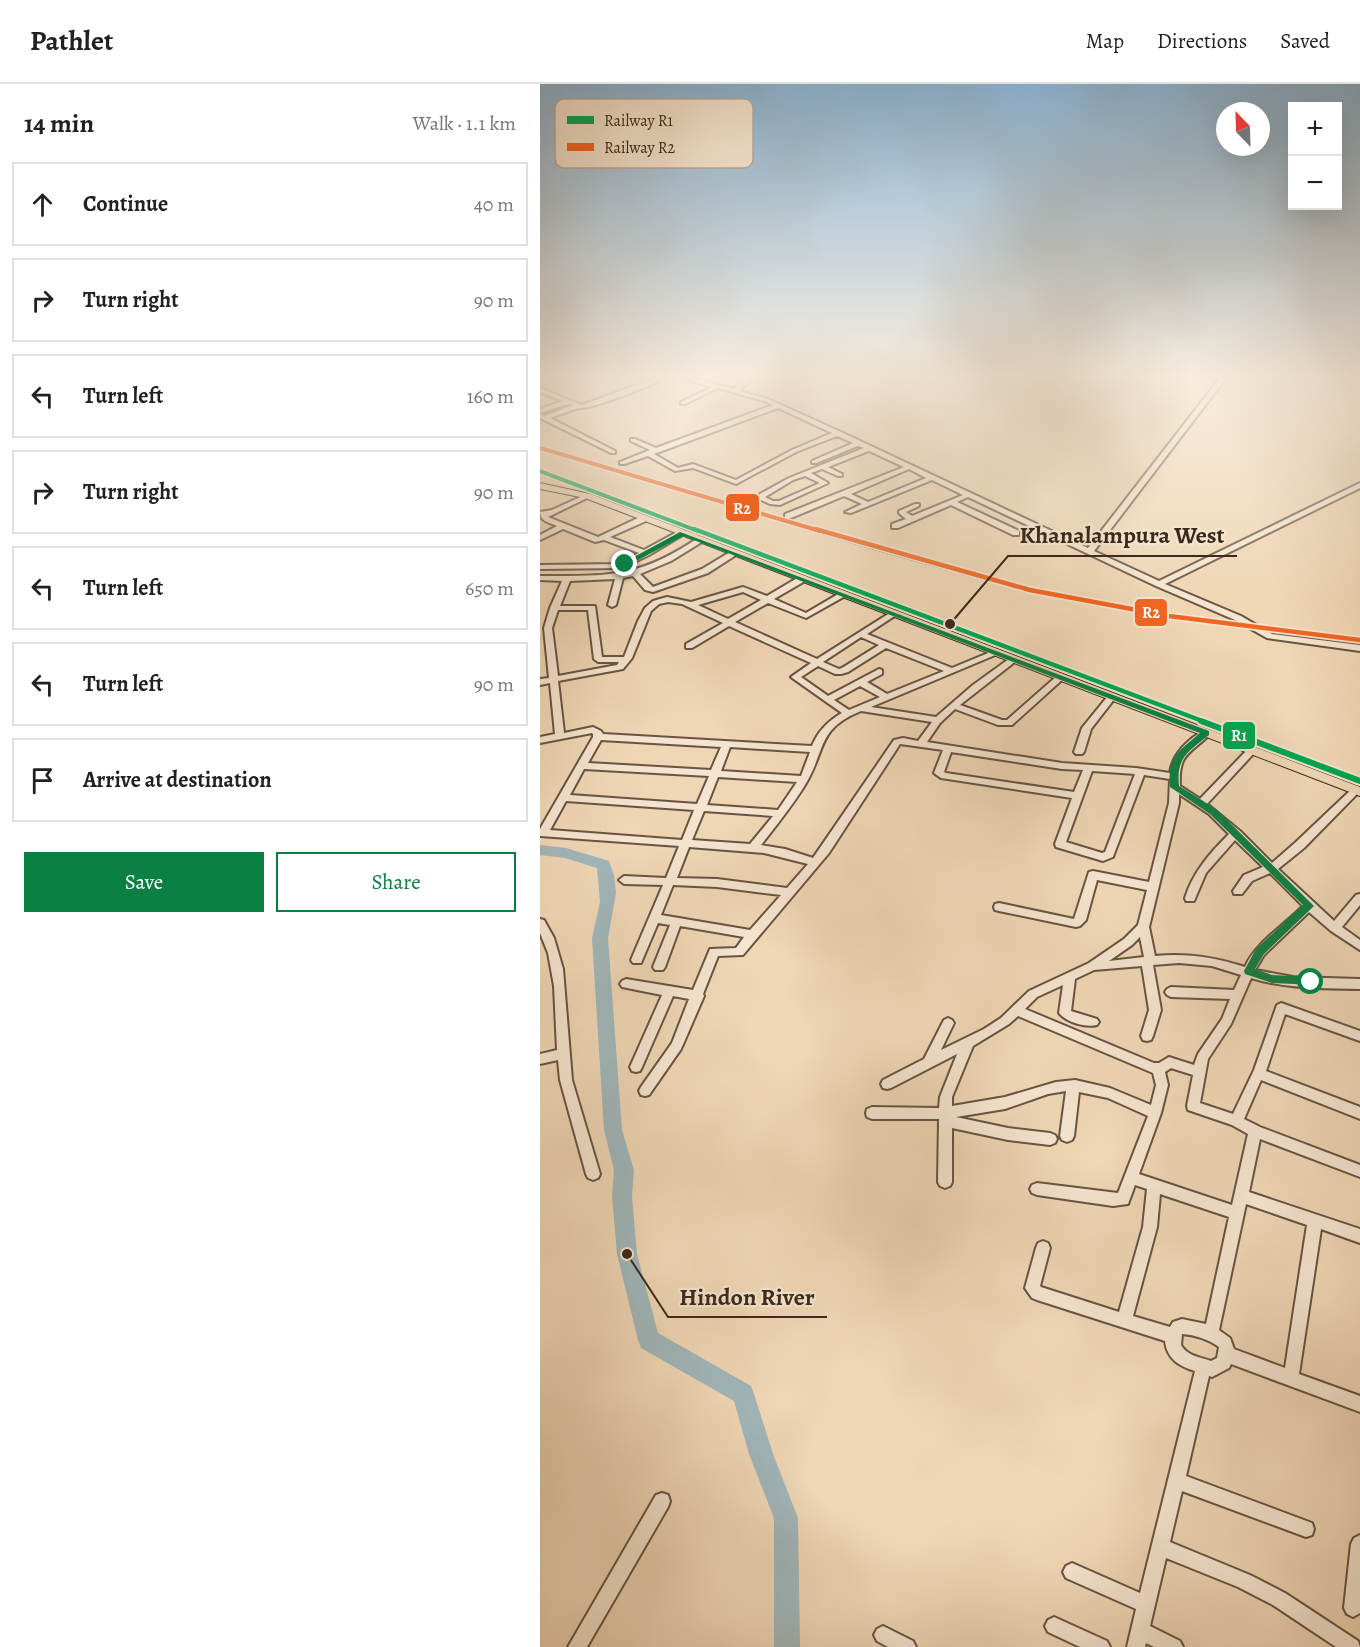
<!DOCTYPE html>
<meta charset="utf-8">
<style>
body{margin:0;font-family:Alegreya,serif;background:#f2f2f2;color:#202124}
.controls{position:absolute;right:18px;top:18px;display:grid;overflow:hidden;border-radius:0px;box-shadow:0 6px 24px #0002}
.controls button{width:54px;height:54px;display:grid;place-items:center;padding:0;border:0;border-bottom:2px solid #e0e0e0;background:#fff;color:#202124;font:30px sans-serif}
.compass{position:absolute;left:676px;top:18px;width:54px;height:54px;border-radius:50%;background:#fff;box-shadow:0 6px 24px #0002;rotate:337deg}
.stop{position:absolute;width:18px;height:18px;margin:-14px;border:4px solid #0b8043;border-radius:50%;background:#fff}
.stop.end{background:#0b8043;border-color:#fff;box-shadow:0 2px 6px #0008}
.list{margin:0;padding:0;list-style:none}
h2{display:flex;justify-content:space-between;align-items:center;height:78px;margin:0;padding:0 24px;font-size:26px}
h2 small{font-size:20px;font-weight:400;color:#757577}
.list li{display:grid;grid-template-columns:39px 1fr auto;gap:18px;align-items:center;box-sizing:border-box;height:84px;margin:0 12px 12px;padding:0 12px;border:2px solid #e0e0e0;border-radius:0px}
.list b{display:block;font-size:22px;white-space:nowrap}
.list em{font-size:20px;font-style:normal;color:#757577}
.actions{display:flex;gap:12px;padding:18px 24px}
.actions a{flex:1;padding:14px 0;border:2px solid #0b8043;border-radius:0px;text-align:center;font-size:21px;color:#0b8043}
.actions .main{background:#0b8043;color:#fff}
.icon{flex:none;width:33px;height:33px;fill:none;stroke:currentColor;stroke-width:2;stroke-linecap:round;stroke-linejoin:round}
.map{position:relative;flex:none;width:820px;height:1563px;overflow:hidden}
header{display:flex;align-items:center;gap:36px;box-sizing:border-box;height:84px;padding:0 30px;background:#fff;border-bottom:2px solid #e0e0e0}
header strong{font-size:28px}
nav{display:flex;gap:33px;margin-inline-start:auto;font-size:21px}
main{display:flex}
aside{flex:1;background:#fff}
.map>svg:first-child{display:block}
</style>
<header>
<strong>Pathlet</strong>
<nav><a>Map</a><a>Directions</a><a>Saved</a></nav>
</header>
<main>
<aside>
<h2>14 min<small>Walk · 1.1 km</small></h2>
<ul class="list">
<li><svg class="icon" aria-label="ahead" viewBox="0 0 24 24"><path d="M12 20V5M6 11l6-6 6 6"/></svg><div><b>Continue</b></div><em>40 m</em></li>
<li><svg class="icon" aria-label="right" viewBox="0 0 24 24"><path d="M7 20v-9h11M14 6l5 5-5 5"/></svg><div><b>Turn right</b></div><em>90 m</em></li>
<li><svg class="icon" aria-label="left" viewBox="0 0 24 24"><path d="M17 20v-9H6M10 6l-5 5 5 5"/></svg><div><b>Turn left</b></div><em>160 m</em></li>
<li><svg class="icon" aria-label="right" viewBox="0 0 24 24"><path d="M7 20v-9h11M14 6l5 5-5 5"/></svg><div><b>Turn right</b></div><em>90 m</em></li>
<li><svg class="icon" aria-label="left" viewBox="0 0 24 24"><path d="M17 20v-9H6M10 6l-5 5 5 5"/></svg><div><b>Turn left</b></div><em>650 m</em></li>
<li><svg class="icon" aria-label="left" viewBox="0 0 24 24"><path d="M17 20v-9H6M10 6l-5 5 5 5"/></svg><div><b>Turn left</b></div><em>90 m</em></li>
<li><svg class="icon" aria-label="arrive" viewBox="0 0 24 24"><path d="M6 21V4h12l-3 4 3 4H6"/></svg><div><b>Arrive at destination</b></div></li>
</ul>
<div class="actions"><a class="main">Save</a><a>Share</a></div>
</aside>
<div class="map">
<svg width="820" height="1563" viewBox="0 0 820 1563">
<rect width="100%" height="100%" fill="#efd6b5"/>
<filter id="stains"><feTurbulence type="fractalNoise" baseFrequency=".00333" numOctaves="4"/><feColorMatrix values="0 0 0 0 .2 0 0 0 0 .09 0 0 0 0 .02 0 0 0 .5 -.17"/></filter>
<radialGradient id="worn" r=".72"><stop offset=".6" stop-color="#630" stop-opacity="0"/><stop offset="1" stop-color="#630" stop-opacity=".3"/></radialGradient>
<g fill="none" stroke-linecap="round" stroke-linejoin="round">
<path fill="#a0b6ba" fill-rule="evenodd" d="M 0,761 L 26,764 L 69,777 L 74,791 L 76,809 L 68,854 L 82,1046 L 94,1086 L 92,1112 L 97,1170 L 118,1249 L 211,1302 L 214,1310 L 233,1370 L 258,1434 L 260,1563 L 234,1563 L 234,1434 L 209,1370 L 194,1317 L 101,1264 L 98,1256 L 77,1170 L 72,1112 L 74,1086 L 64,1046 L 52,854 L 60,818 L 57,784 L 25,774 L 0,771 Z"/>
<defs>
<path id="minor" d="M 13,294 L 21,294 L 0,302 L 0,298 Z
M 115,294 L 123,294 C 111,302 51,326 38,324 L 10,334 L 75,367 L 75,369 L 71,369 L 0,334 L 0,330 L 5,332 L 33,321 L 28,320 L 0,329 L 0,325 L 23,317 L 0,308 L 0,304 L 42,321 Z
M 143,294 L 152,294 L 194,305 L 206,294 L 212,294 L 199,307 L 228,315 L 301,348 L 548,464 L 680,294 L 686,294 L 554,467 L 619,497 L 820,399 L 820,404 L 625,500 L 701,532 L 732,550 L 820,561 L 820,567 L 727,554 L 695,536 L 616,502 L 428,413 L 417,418 L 479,447 L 479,451 L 473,451 L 411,421 L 358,444 L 352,444 L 352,440 L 366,435 L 359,429 L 359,427 L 375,420 L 379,420 L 379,422 L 366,428 L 372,432 L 423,411 L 392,396 L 311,429 L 305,428 L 322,420 L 304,412 L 251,434 L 245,434 L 245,430 L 364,383 L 329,367 L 288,383 L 302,390 L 302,392 L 298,392 L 282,385 L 271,389 L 288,399 L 240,421 L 230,420 L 219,415 L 220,410 L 249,394 L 324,364 L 318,362 L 276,379 L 272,379 L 272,377 L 313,359 L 297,352 L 256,368 L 196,400 L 153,384 L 135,387 L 108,372 L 84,380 L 80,380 L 80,378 L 110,366 L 91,357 L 91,355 L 95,355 L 116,364 L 233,321 L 224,317 L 178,304 L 145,320 L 141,320 L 141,318 L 172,303 ZM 238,324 L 292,349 L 252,366 L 196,396 L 153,380 L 138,384 L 114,370 ZM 369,385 L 386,394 L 328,418 L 311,410 ZM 265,392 L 280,399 L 239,417 L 233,417 L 225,413 L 253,396 Z
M 47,410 L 49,411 L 49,413 L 8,433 L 58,453 L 100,433 L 106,433 L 106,437 L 70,453 L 104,466 L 139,447 L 146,449 L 109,471 L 82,484 L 0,485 L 0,481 L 78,480 L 99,469 L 64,456 L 55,458 L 23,445 L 0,456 L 0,451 L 17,442 C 8,438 0,437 0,428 L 12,426 Z
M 158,454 L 165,456 L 131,477 L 100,490 L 113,503 L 162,485 L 192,467 L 199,469 L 168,489 L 113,508 L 105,506 L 93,492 L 83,494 L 76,521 L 72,523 L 68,521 L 75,495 L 30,497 L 20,522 L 55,522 L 62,573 L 84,573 L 98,537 L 105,524 L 113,517 L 127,513 L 151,518 L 203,503 L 227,512 L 259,493 L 265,493 L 265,497 L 234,515 L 266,529 L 300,509 L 303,509 L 307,511 L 266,534 L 228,519 L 195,538 L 277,575 L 353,527 L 356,527 L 356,531 L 327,550 L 412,584 L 453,567 L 456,566 L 460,569 L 331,623 L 396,633 L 433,601 L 473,572 L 477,575 L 476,577 L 420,621 L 462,636 L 467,636 L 517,592 L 520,591 L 524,594 L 472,641 L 458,641 L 415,625 L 400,639 L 387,658 L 522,679 L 596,684 L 630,689 C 632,671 649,653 666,646 L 671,649 C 651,670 638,668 640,702 L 660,715 L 709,664 L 715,664 L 717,666 L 715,668 L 667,720 L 700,747 L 732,779 L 756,758 L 813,704 L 816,703 L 820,705 L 819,708 L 764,764 L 738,785 L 794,837 L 816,811 L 820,810 L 820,821 L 802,843 L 820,856 L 820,866 L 791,847 L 769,828 L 724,871 L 715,886 L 753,893 L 820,895 L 820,905 C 783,904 747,905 711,894 L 691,940 L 668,975 L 660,1019 L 693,1030 L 714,986 L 737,921 L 741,919 L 820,947 L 820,957 L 745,930 L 726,987 L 820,1023 L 820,1035 L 721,996 L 704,1035 L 720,1043 L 820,1081 L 820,1093 L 720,1055 L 709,1108 L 820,1145 L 820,1159 L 781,1145 L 759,1290 L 820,1312 L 820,1328 L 691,1280 L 689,1284 L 672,1293 L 669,1292 L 646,1392 L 772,1439 L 774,1445 L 772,1451 L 766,1453 L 642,1407 L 630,1458 L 710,1491 L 745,1509 L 818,1557 L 820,1563 L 796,1563 L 733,1521 L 698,1503 L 626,1474 L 610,1542 L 640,1557 L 643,1563 L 614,1563 L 606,1559 L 605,1563 L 587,1563 L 596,1525 L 526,1494 L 523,1488 L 526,1482 L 532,1479 L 600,1509 L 655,1287 C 639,1282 627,1275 625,1257 L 497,1216 L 492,1214 L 485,1204 L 496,1164 L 498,1159 L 503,1157 L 508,1159 L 510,1164 L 500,1202 L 501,1203 L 579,1228 L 603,1143 L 607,1105 L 595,1101 L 588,1120 L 573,1122 L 497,1111 L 492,1109 L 490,1105 L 492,1101 L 497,1099 L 578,1109 L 608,1032 L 568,1014 L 539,1008 L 534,1052 L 532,1056 L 527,1058 L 522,1056 L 520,1052 L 526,1007 L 508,1010 L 465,1025 L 416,1033 L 468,1044 L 510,1049 L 515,1051 L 517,1055 L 515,1059 L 510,1061 L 468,1056 L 412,1044 L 412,1098 L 410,1102 L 405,1104 L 400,1102 L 398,1098 L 399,1035 L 332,1035 L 327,1033 L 326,1029 L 327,1025 L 332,1023 L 399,1024 L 400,1013 L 417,970 L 351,1004 L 347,1005 L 343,1004 L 341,1000 L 343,996 L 384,975 L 404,936 L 408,934 L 412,936 L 414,939 L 401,966 L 444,945 L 461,934 L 489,907 L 549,879 L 584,855 L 598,841 L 607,806 L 557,796 L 546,836 L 540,842 L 536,843 L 459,827 L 455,826 L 454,823 L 455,820 L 459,819 L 534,835 L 549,788 L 553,787 L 609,798 L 629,719 L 630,695 L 604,691 L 574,770 L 573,773 L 563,777 L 516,763 L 515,760 L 532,714 L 401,694 L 394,689 L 403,666 L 360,660 L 289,769 L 203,871 L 178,872 L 163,910 L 164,912 L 141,965 L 109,1011 L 105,1012 L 101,1011 L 99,1007 L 101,1003 L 132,959 L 149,915 L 133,912 L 102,983 L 100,987 L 96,988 L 92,987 L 90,983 L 122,911 L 82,903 L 80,900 L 82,897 L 86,895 L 153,906 L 170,865 L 196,864 L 204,853 L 140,842 L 125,883 L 123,886 L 115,886 L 113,883 L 130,841 L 118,839 L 101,879 L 93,879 L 91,876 L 123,801 L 84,800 L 79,796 L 84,792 L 126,794 L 139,762 L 0,752 L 0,745 L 53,653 L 53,650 L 52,649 L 0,659 L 0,653 L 15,650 L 10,599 L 0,601 L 0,595 L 9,594 L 4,544 L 10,524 L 22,497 L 0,496 L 0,492 C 69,492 99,494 158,454 ZM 203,508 L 221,516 L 188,535 L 158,521 ZM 128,518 L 142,520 L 183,539 L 146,560 L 146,564 L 152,564 L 189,542 L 271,579 L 251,593 L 302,629 C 288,637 278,647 272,662 L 63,650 L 61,647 L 53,643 L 24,649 L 18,597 L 83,585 L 92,574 L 111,527 L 119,520 ZM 18,526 L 48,526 L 54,575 L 58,578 L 79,578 L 77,581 L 18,592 L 12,544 ZM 321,553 L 339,561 L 302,584 L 299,585 L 283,578 ZM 346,564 L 404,587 L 347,610 L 327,598 L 342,590 L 342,586 L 339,585 L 288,612 L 261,593 L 278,582 L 295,590 L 301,590 L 308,588 ZM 320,602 L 340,613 L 309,626 L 294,616 ZM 321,627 L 392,638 L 378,657 L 363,654 L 354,656 L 273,774 L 245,765 L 221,761 C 236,742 252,722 265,701 C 286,667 276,645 321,627 ZM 61,656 L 181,663 L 171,686 L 48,679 ZM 190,663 L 270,668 L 261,692 L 181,687 ZM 411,668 L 522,685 L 543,686 L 534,708 L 406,689 L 404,688 ZM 44,685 L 169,692 L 157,720 L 30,711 ZM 552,687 L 595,690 L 565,768 L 562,769 L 526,758 ZM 178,693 L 257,698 L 238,726 L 167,721 ZM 639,710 L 669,730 L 689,750 C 670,769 653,788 645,814 L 646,817 L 654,817 L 666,789 L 695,756 L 723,783 L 704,791 L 693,807 L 694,810 L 702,810 L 712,797 L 730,789 L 763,822 C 745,841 715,859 705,883 C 674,873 647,869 615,872 L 609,843 L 639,719 ZM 26,717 L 154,726 L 142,756 L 10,746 ZM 164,727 L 233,732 L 210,760 L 152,756 ZM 149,763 L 224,769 L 268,780 L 247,804 L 177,795 L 137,794 ZM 133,801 L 177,803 L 241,811 L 210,846 L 121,831 ZM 600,853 L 604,873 L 569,877 L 592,861 ZM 639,879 L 672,882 L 701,891 L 694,906 L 631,903 L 627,905 L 625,908 L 627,911 L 631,913 L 690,915 L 682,935 L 658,970 L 654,981 L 629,973 L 619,979 L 614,979 L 485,925 L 497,913 L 523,901 L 519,929 C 526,938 546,944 557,941 L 559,938 L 557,935 L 531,927 L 535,895 L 554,886 L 602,882 L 609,926 L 601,952 L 603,956 L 607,957 L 611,956 L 613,952 L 621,926 L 613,881 ZM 478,932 L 613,989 L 616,1001 L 611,1021 L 570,1004 L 535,996 L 516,998 L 465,1013 L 412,1022 L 412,1013 L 433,962 L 469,940 ZM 631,984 L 653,991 L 647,1022 L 648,1026 L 692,1041 L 708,1050 L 692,1121 L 599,1090 L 621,1029 L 628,1001 L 625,988 ZM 620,1110 L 689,1133 L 666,1240 L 642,1235 L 633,1238 L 630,1243 L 593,1232 L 617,1143 ZM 706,1120 L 767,1141 L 745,1284 L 694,1265 L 690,1254 L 679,1246 ZM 642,1250 C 655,1251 668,1255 679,1263 L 677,1274 L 671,1277 C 660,1273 647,1272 641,1261 Z
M 571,611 L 575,614 L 551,645 L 544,668 L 542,670 L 536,670 L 534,668 L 542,644 L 568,612 Z
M 0,835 L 4,836 L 14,854 L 23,885 L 32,996 L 60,1090 L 58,1094 L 53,1096 L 48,1094 L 46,1090 L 20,996 L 18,976 L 0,980 L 0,970 L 17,966 L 14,902 L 8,869 L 0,849 Z
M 122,1409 L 128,1411 L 130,1417 L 128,1423 L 47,1563 L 28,1563 L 116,1411 Z
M 820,1451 L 820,1529 L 813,1533 L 807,1530 L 804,1524 L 811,1460 L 814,1454 Z
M 514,1533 L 567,1557 L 570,1563 L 540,1563 L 508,1548 L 505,1542 L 508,1536 Z
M 343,1542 L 373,1557 L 376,1563 L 348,1563 L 337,1557 L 334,1551 L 337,1545 Z"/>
<path id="major" d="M 0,399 L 50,410 L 820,703 L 820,712 L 45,414 L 0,405 Z"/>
</defs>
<use href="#minor" stroke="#685442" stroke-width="4"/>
<use href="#major" stroke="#3b291b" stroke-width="2"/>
<use href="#minor" fill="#f5e4cf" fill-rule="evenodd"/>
<use href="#major" fill="#efd6b5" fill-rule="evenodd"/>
<defs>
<path id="rail" d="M 0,364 C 162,412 324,465 488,506 C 597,532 709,542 820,556"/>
</defs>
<use href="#rail" stroke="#3b291b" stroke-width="3"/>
<use href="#rail" stroke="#f5e4cf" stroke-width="1.5" stroke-dasharray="4.5" stroke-linecap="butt"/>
<defs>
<path id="rail-1-far2" d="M 0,387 L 158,447"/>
<path id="rail-1-far1" d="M 154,445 L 665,638"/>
<path id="rail-1" d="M 661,637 L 820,697"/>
<path id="rail-2-far1" d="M 0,364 L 280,447"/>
<path id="rail-2" d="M 275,445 L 490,506 L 629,532 L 820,556"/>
</defs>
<use href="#rail-1-far2" stroke="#f5e4cf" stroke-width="7"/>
<use href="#rail-1-far1" stroke="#f5e4cf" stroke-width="8"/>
<use href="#rail-1" stroke="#f5e4cf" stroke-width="10"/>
<use href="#rail-2-far1" stroke="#f5e4cf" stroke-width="7"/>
<use href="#rail-2" stroke="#f5e4cf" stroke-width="8"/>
<use href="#rail-1-far2" stroke="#00a651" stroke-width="4"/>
<use href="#rail-1-far1" stroke="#00a651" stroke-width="4.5"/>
<use href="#rail-1" stroke="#00a651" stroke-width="6"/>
<use href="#rail-2-far1" stroke="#f26522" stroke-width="4"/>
<use href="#rail-2" stroke="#f26522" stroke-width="4.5"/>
</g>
<linearGradient id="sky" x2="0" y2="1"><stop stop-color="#8bb5d6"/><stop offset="0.57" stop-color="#f8edde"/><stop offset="1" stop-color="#f8edde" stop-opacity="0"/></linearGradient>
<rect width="820" height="513" fill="url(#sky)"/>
<path fill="#0b8043" d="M 140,448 L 669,647 L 669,651 C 648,668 636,673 639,702 L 676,725 L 774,822 L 724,870 L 715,885 L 732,891 L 771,893 L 776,898 L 775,901 L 732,899 L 705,890 L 704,887 L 716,865 L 763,821 L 670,730 L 630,703 C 627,673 638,668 660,649 L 143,452 L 87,482 L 81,480 Z"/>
<rect x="15" y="15" width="198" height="69" rx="9" fill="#f5e4cf" stroke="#bdac99" stroke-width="1.5"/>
<rect x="27" y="32" width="27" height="8" fill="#00a651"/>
<rect x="27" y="59" width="27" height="8" fill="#f26522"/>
<g font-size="16" fill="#3b291b">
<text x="64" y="42">Railway R1</text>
<text x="64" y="69">Railway R2</text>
</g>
<path fill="none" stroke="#3b291b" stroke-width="2" d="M410 540L468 472H697M87 1170L128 1233H287"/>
<g fill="#3b291b" stroke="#f5e4cf" stroke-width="2">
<circle cx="410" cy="540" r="6"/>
<circle cx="87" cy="1170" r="6"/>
</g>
<g font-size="24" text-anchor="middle" font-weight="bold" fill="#3b291b" stroke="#f5e4cf" stroke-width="4.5" stroke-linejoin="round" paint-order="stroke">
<text x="582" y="459">Khanalampura West</text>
<text x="207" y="1221">Hindon River</text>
</g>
<g stroke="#f5e4cf" stroke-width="2">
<rect x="185" y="409" width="35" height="29" rx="6" fill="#f26522"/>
<rect x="594" y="514" width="34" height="29" rx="6" fill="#f26522"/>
<rect x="682" y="637" width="34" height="29" rx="6" fill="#00a651"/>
</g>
<g font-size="16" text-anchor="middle" font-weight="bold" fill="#fff">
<text x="202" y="430">R2</text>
<text x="611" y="534">R2</text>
<text x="699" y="657">R1</text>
</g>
<rect width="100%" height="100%" filter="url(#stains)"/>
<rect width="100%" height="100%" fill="url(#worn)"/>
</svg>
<div class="controls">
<button>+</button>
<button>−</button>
</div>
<svg class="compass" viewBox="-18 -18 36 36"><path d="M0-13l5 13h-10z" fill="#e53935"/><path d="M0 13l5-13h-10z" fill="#757577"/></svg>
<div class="stop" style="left:771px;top:898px"></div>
<div class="stop end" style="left:85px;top:480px"></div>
</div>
</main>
